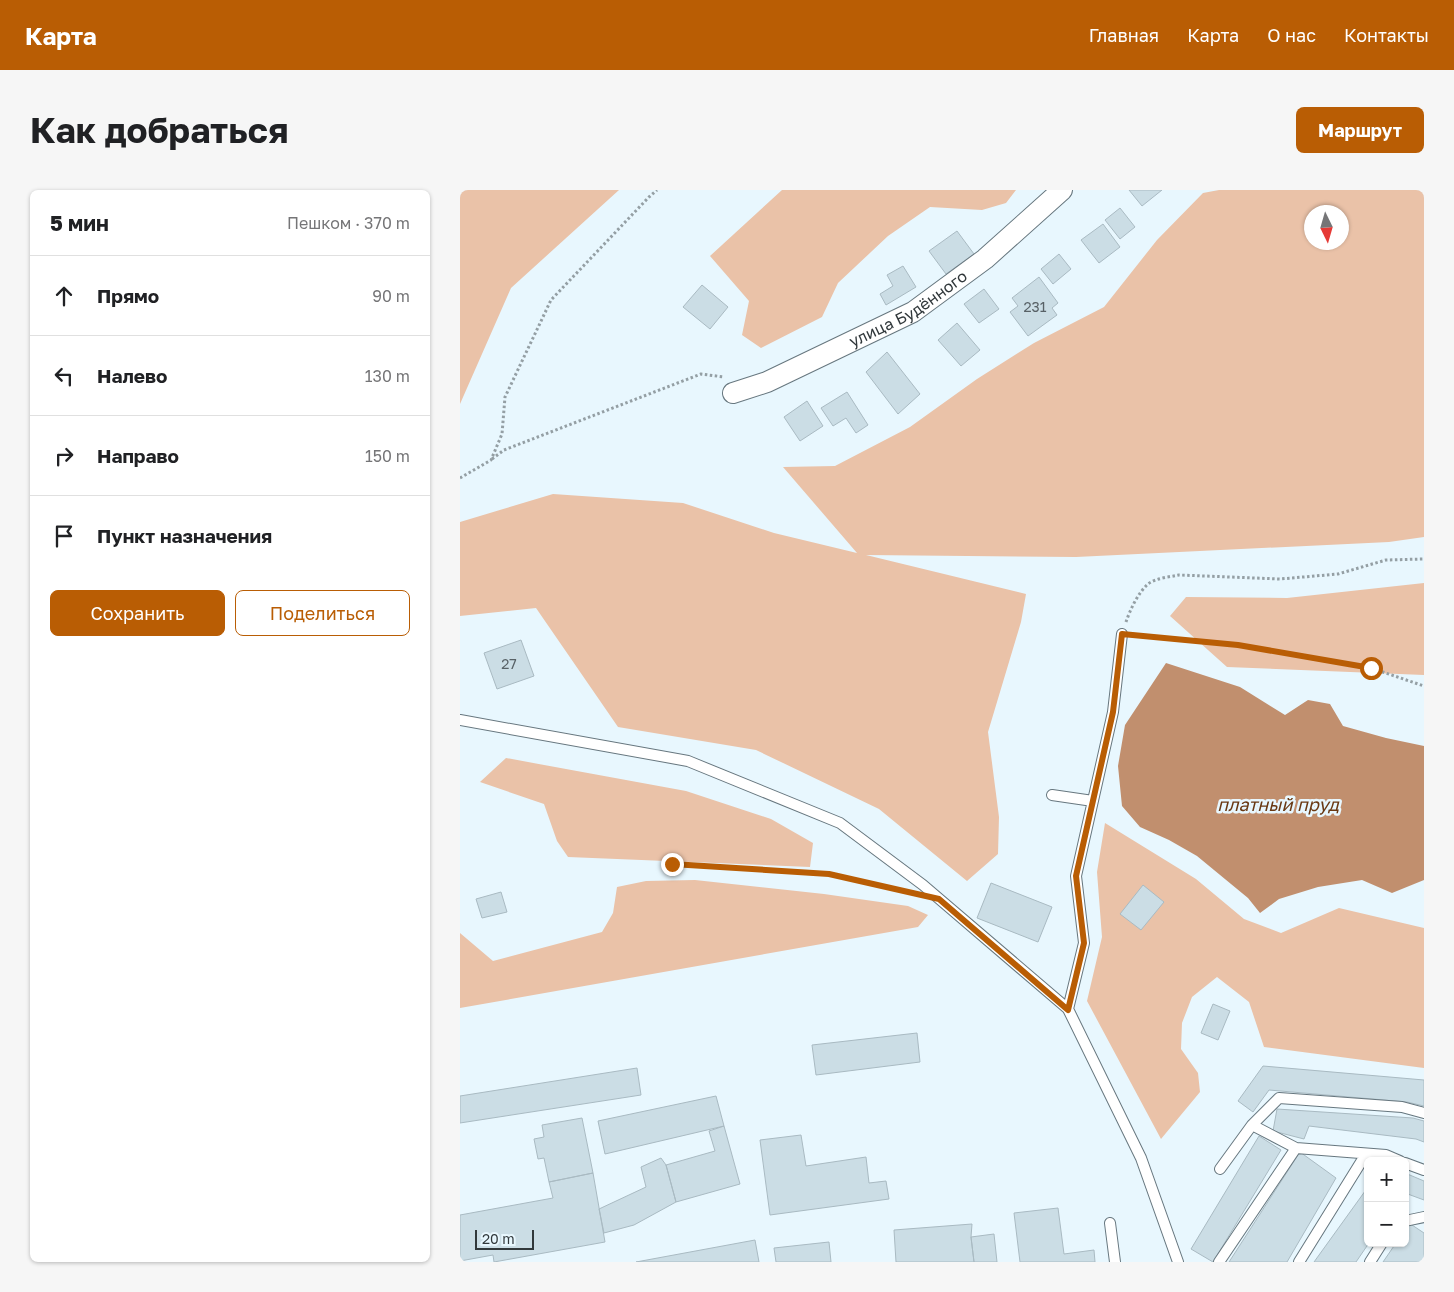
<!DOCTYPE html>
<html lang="ru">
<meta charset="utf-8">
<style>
body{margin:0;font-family:"Golos Text",sans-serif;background:#f6f6f6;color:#202124}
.controls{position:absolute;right:15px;bottom:15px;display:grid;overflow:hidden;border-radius:8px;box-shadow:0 1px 4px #0004}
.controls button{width:45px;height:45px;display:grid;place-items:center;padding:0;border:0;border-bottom:1px solid #e0e0e0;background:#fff;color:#202124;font:25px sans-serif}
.compass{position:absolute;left:844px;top:15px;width:45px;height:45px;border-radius:50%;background:#fff;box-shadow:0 1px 4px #0004;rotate:175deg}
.scale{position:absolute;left:15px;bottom:12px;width:59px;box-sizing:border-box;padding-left:5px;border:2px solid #31383b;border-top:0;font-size:14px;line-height:18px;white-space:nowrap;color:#31383b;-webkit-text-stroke:4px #e8f7fe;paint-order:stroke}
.stop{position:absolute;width:15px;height:15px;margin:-11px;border:4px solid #b95d04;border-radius:50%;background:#fff}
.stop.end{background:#b95d04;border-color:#fff;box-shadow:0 1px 5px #0008}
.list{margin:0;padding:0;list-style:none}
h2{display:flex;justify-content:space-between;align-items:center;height:65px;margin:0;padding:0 20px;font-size:21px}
h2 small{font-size:16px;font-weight:400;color:#757577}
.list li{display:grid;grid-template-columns:32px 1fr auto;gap:15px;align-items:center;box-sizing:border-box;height:80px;padding:0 20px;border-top:1px solid #e0e0e0}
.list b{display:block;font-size:19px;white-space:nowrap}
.list em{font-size:16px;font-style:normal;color:#757577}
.actions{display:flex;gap:10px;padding:15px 20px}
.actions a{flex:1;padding:11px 0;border:1px solid #b95d04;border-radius:8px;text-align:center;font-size:18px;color:#b95d04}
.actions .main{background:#b95d04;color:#fff}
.icon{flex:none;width:28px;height:28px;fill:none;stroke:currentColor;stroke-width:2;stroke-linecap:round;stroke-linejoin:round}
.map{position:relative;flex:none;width:964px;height:1072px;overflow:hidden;border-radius:8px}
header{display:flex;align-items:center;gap:30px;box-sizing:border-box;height:70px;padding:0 25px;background:#b95d04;color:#fff}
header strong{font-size:24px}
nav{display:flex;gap:28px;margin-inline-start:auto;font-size:18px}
.intro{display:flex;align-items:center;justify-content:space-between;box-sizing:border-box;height:120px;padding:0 30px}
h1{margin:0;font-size:35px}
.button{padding:12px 22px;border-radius:8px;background:#b95d04;color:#fff;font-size:18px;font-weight:700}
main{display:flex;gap:30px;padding:0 30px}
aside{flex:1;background:#fff;border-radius:8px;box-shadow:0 1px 4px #0004}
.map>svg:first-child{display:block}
</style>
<header>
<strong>Карта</strong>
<nav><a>Главная</a><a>Карта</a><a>О нас</a><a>Контакты</a></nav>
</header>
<div class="intro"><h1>Как добраться</h1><a class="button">Маршрут</a></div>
<main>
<aside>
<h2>5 мин<small>Пешком · 370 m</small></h2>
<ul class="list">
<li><svg class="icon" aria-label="ahead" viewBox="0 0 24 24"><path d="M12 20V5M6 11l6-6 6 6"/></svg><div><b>Прямо</b></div><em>90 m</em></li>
<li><svg class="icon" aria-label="left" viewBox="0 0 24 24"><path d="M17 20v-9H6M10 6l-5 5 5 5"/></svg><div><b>Налево</b></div><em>130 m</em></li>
<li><svg class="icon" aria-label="right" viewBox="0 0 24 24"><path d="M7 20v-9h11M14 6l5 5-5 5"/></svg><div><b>Направо</b></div><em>150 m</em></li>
<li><svg class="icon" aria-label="arrive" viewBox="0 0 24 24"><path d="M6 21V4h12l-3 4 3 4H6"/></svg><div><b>Пункт назначения</b></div></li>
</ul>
<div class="actions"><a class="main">Сохранить</a><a>Поделиться</a></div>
</aside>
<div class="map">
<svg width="964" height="1072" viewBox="0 0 964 1072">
<rect width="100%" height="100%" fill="#e8f7fe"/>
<path fill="#eac2a8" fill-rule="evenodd" d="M 0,0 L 159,0 L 51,98 L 0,214 Z
M 322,0 L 556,0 L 546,13 L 522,20 L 470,17 L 428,46 L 378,93 L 362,127 L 301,158 L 282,145 L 289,111 L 250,66 Z
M 759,0 L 964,0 L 964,347 L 929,352 L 616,367 L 406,365 L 566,404 L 561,432 L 528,542 L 539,627 L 538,664 L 507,691 L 419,619 L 296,560 L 158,537 L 76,418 L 0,426 L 0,332 L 93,304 L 223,313 L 314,343 L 397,363 L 323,277 L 375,276 L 450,237 L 517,189 L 574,153 L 644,117 L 697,50 L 743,3 ZM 852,22 L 882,22 L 882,52 L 852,52 Z
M 964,393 L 964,485 L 767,477 L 710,426 L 726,407 L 827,408 Z
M 46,568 L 226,601 L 311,629 L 353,653 L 350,677 L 108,667 L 97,651 L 84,614 L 20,592 Z
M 645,633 L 736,689 L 784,729 L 821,743 L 879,718 L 964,738 L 964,878 L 804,857 L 789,812 L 757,787 L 732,807 L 722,833 L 721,859 L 738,883 L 740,902 L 701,949 L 627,811 L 642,747 L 637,682 Z
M 235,690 L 364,704 L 448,716 L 468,725 L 458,737 L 0,818 L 0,743 L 33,771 L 142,742 L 153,723 L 157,697 L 186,691 Z"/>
<path fill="#c18f6e" d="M 706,473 L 780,497 L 825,525 L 848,510 L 870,514 L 883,536 L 926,548 L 964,556 L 964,690 L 932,703 L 902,690 L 858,697 L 819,709 L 800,723 L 788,708 L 737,666 L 709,650 L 680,637 L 662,616 L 658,576 L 665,535 Z"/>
<path fill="#cbdde5" stroke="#a9bac2" d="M 669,0 L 702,0 L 682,16 Z
M 660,18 L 675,37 L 660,49 L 645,30 Z
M 643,34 L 660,57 L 639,73 L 621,50 Z
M 497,41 L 514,64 L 486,84 L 469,61 Z
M 599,64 L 611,79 L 593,94 L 581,79 Z
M 443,76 L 456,97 L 426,115 L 420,104 L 433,96 L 427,85 Z
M 579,87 L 598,113 L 592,118 L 597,125 L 568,146 L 550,122 L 558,116 L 552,108 Z
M 242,95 L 268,117 L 250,139 L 223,117 Z
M 524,99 L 539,119 L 519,133 L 504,114 Z
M 497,133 L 520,160 L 501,176 L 478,150 Z
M 427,162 L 460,204 L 438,224 L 406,182 Z
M 387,202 L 408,235 L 396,243 L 386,228 L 373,236 L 361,218 Z
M 347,211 L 363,236 L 340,251 L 324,227 Z
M 61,450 L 74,486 L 37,499 L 24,463 Z
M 531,693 L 592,717 L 578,752 L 517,728 Z
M 683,695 L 704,712 L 681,740 L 660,724 Z
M 41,702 L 47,722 L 22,728 L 16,709 Z
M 753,814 L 770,821 L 758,850 L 741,843 Z
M 457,843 L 460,872 L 356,885 L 352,855 Z
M 803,876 L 964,890 L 964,916 L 947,912 L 809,900 L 793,922 L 778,911 Z
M 177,878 L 181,905 L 0,933 L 0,906 Z
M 256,906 L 264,936 L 145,964 L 138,931 Z
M 817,919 L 953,928 L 964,931 L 964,952 L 956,949 L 849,936 L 844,949 L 813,941 Z
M 122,928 L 133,983 L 89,992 L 84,968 L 78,969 L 74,949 L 84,947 L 82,935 Z
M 264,936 L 280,994 L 216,1012 L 206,975 L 255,961 L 249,941 Z
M 341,945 L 346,976 L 406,967 L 409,993 L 426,991 L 429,1009 L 310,1025 L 300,950 Z
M 799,946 L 821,960 L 753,1072 L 731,1059 Z
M 840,962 L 876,988 L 827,1072 L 769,1072 Z
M 201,968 L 206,975 L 216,1012 L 174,1035 L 144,1043 L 139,1019 L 186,997 L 181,977 Z
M 133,983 L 145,1052 L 34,1072 L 33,1065 L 0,1071 L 0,1025 L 93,1008 L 89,992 Z
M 945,983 L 964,991 L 964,1010 L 945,1003 Z
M 908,997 L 909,1053 L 896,1072 L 854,1072 Z
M 598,1018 L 604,1064 L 634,1060 L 635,1072 L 560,1072 L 554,1023 Z
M 949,1033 L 964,1043 L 964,1072 L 923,1072 L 936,1053 L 945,1053 L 945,1039 Z
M 512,1034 L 511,1047 L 514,1072 L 436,1072 L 434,1040 Z
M 534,1044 L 537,1072 L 514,1072 L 511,1047 Z
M 295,1050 L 299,1072 L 176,1072 Z
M 369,1052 L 371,1072 L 316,1072 L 314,1058 Z"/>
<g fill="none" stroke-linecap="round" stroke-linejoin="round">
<defs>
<path id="service" d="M 0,530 L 228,571 L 380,633 L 463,695 L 608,819 L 681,968 L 718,1072
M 592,605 L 633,611
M 608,819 L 624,753 L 616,686 L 653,522 L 662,444
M 792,935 L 836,958 L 926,965 L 940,971
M 945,973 L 964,980
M 760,979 L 792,935 L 819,908 L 942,917 L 964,923
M 945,1031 L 964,1027
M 650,1033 L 655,1072
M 759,1072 L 836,958
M 839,1072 L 906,964
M 910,1072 L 922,1053"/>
<g id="minor">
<path id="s1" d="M 273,203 L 307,192 L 453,122 L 525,69 L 602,0"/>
</g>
</defs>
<use href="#service" stroke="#67777f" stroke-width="12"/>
<use href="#minor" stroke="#67777f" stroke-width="22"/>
<path stroke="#949fa4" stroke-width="3" stroke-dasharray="2.5 2.5" stroke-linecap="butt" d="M 32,269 L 44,260 L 241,184 L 264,187
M 0,288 L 31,270 L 42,244 L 45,207 L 91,110 L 189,7 L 197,0
M 666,432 C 670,420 678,403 688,394 C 696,388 709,387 719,385 L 820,389 L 878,384 L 926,370 L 964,369
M 675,445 L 778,455 L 911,478 L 964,496
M 212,674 L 369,684 L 447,702"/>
<use href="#service" stroke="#fff" stroke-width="10"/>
<use href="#minor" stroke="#fff" stroke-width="20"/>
</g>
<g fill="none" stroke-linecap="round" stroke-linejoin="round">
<path stroke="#b95d04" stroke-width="6" d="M 212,674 L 369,684 L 479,709 L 608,820 L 624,753 L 616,686 L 653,522 L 662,444 L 778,455 L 911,478"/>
</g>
<g text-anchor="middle" stroke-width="5" stroke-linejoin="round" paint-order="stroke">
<g font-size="14" fill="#586166">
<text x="575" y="122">231</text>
<text x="49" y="479">27</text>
</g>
<g font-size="16" fill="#31383b" stroke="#e8f7fe">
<text dy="6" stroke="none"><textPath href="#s1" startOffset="195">улица Будённого</textPath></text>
</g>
<g font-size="18" font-style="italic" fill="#693812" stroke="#e8f7fe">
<text x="818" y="621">платный пруд</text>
</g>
</g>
</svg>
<div class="controls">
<button>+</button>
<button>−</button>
</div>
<svg class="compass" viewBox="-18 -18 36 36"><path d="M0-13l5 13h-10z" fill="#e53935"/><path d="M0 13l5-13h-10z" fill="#757577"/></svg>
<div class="scale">20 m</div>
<div class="stop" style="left:911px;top:478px"></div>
<div class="stop end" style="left:212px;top:674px"></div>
</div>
</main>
